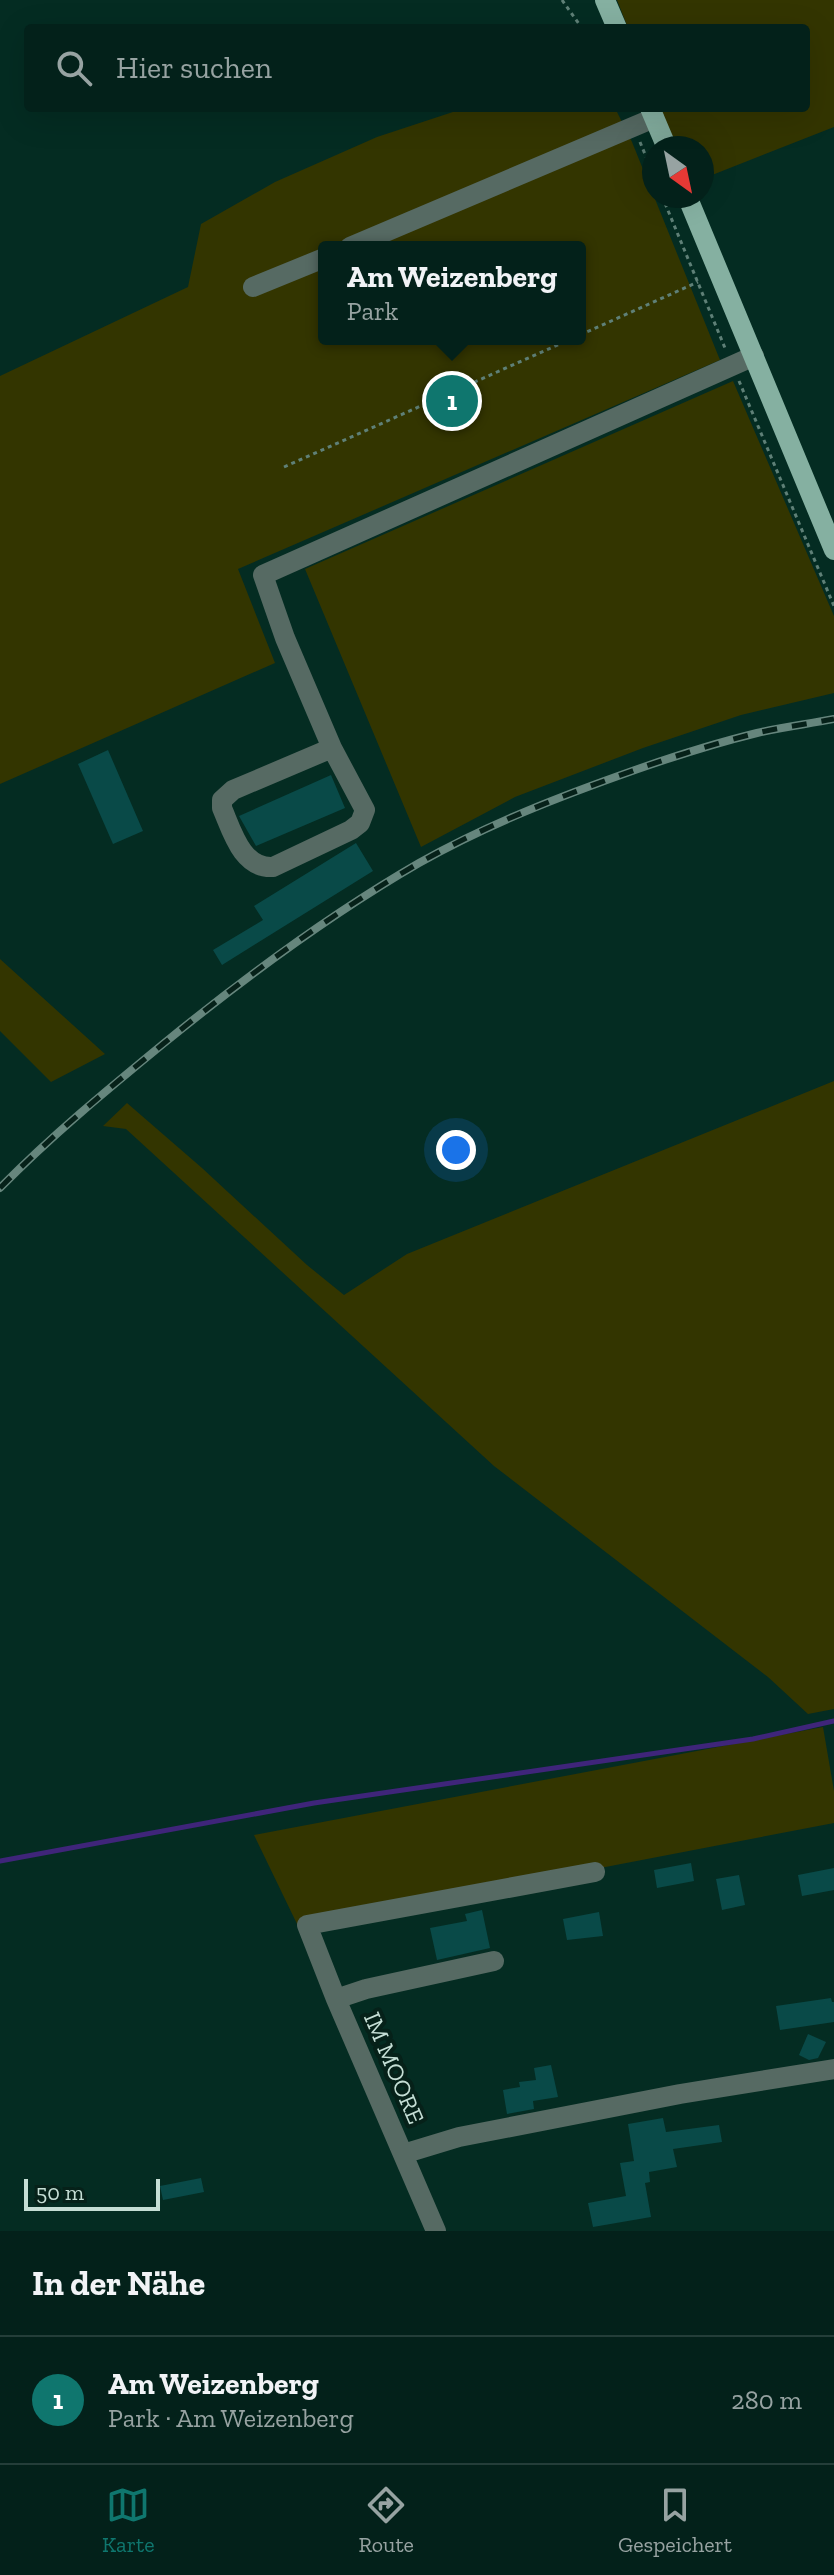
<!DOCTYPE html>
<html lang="de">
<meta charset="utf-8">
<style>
body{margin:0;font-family:"Zilla Slab",serif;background:#0d2923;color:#f1f3f6}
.compass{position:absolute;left:642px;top:136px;width:72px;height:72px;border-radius:50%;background:#03211a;box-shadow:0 8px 32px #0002;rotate:147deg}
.scale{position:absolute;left:24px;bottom:20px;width:136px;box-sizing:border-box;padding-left:8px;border:4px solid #c5ded5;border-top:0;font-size:22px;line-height:28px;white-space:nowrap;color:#c5ded5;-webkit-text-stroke:6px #062119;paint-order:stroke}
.you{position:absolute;left:456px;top:1150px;width:28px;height:28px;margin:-20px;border:6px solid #fff;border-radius:50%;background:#1a73e8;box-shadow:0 0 0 12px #1a73e833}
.badge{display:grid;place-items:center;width:52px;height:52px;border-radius:50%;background:#0f766e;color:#fff;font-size:26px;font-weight:700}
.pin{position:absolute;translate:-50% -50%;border:4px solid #fff;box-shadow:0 2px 8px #0006}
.popup{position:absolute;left:318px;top:241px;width:268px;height:104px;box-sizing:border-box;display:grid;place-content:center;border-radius:8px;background:#03211a;filter:drop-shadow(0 2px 6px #0005);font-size:26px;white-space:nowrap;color:#97a3a2}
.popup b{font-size:30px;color:#f1f3f6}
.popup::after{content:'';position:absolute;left:50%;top:100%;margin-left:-16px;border:16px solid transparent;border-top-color:#03211a}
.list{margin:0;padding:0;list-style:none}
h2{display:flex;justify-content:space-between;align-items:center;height:104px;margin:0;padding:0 32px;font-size:34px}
h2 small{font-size:26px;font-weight:400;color:#97a3a2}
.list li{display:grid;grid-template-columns:52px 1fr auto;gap:24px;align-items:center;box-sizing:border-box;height:128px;padding:0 32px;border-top:2px solid #243e39}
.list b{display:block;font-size:30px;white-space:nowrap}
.list p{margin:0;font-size:26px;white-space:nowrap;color:#97a3a2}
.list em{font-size:26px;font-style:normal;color:#97a3a2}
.icon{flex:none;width:44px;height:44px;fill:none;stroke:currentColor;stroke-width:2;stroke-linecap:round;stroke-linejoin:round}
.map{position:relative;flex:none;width:834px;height:2231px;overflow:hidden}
.search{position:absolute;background:#03211a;box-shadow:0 8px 32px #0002;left:24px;right:24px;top:24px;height:88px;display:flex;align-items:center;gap:20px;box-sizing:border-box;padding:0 28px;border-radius:8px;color:#97a3a2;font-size:30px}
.sheet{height:232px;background:#03211a}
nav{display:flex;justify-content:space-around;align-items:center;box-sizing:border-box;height:112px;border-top:2px solid #243e39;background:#03211a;font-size:22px;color:#97a3a2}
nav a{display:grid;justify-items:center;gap:4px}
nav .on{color:#0f766e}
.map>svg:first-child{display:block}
</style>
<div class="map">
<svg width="834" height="2231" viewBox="0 0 834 2231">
<rect width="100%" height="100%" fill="#042c22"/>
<path fill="#333500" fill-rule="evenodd" d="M 617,0 L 834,0 L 834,127 L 702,179 L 702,148 L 678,148 L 660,108 L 806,108 L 806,28 L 628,28 Z
M 465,108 L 615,108 L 632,142 L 720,360 L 238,569 L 275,663 L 0,784 L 0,376 L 188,287 L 201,224 L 275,182 L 377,137 ZM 324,247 L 580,247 L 580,339 L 324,339 Z
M 733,381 L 834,616 L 834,693 L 741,715 L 643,748 L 515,797 L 421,847 L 305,569 Z
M 0,959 L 105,1054 L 51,1082 L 0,1031 Z
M 834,1081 L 834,1709 L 808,1714 L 768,1677 L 494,1466 L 126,1129 L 103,1126 L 127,1103 L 202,1168 L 307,1265 L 344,1295 L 407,1254 Z
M 823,1727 L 834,1791 L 834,1823 L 298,1926 L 254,1835 Z"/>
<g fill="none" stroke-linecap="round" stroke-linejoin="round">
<path stroke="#3f257a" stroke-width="5" d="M 0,1861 L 314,1803 L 753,1739 L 834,1721"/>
</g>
<path fill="#094a48" d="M 108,750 L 143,831 L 113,844 L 78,764 Z
M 331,775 L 345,808 L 256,846 L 239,816 Z
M 356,843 L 373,871 L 222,965 L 213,950 L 263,920 L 254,906 Z
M 691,1863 L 694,1881 L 657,1888 L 654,1870 Z
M 834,1868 L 834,1890 L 802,1896 L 798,1875 Z
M 739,1875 L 745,1905 L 722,1910 L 716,1879 Z
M 482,1910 L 490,1948 L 437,1960 L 430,1928 L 467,1921 L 465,1914 Z
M 599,1912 L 603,1936 L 567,1940 L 563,1919 Z
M 831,1998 L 832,2002 L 834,2002 L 834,2022 L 780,2030 L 776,2006 Z
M 808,2034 L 826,2042 L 818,2058 L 809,2060 L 799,2055 Z
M 551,2065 L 558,2097 L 533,2101 L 534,2109 L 507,2114 L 503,2090 L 520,2087 L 519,2082 L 536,2080 L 534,2068 Z
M 663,2118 L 666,2132 L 719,2125 L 722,2142 L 673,2149 L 677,2167 L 649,2172 L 650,2182 L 645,2183 L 651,2217 L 593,2227 L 588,2203 L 626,2196 L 620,2163 L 634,2161 L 628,2124 Z
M 201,2178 L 204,2192 L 163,2200 L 160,2186 Z"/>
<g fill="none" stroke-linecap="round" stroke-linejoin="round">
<path stroke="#5f8077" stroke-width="3" stroke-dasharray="4 4" stroke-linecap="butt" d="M 562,0 L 582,28
M 640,142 L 654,176
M 662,196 L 725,348
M 580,335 L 698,282
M 739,381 L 834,606
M 284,467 L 571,339"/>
<path stroke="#566a63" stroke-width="20" d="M 350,247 L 654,118
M 253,287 L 324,258
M 332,748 L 233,790 L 222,800 L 222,808 C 232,831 242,869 273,867 L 351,830 L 360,823 L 365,810 L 332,748 L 285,638 L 263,575 L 754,356
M 336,1999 L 366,1989 L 494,1961
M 403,2154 L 459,2137 L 680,2094 L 834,2069
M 436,2231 L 336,1999 L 307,1925 L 595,1872"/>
<path stroke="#85b0a1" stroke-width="20" d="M 605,0 L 617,28
M 650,108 L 667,148
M 687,196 L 834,550"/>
<defs>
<path id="rail" d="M 0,1188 C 51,1136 107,1090 163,1044 C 244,978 329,915 419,863 C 488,824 561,796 635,770 C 675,756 716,743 757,733 C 782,727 808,724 834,719"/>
</defs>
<use href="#rail" stroke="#66867d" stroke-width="8"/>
<use href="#rail" stroke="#062119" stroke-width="5" stroke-dasharray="15" stroke-linecap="butt"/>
</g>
<g text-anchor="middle" stroke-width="8" stroke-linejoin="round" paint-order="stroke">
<g font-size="24" fill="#c5ded5" stroke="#062119">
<text transform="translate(394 2068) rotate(67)" y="8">IM MOORE</text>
</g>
</g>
</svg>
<svg class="compass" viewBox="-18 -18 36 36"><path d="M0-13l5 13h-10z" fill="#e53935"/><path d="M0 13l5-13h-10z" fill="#97a3a2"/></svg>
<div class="scale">50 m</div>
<div class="you"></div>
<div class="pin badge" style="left:452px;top:401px">1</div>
<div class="popup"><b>Am Weizenberg</b>Park</div>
<div class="search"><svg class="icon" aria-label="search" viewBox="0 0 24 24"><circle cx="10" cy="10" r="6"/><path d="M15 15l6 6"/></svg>Hier suchen</div>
</div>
<section class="sheet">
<h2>In der Nähe<small></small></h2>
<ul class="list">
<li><span class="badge">1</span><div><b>Am Weizenberg</b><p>Park · Am Weizenberg</p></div><em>280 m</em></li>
</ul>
</section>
<nav>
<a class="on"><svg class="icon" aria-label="map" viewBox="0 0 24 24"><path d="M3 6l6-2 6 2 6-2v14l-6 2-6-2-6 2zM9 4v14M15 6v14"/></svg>Karte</a>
<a><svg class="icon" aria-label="directions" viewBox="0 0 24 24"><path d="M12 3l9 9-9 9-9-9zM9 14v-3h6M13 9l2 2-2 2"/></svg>Route</a>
<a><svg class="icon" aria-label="saved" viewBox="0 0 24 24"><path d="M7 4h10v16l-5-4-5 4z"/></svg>Gespeichert</a>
</nav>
